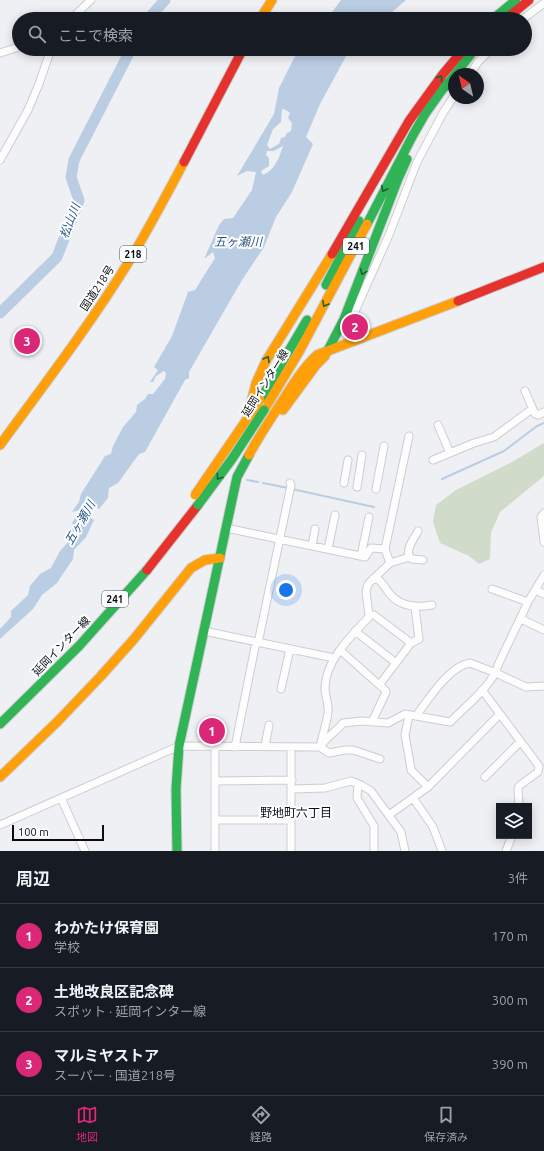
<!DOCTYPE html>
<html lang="ja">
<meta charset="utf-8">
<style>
body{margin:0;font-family:Ubuntu,"Noto Sans JP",sans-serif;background:#20242c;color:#f1f3f6}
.controls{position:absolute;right:12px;bottom:12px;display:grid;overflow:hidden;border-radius:0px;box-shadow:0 2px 10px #0003}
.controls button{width:36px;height:36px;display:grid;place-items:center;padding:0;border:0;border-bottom:1px solid #363941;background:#171b24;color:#f1f3f6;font:20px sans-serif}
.compass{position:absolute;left:448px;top:68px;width:36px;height:36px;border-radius:50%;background:#171b24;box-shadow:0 2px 10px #0003;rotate:326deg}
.scale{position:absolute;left:12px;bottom:10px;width:92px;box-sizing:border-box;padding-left:4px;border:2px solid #0b0c0e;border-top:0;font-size:11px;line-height:14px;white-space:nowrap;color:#0b0c0e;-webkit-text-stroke:3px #fcfdff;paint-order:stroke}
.you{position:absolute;left:286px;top:590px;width:14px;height:14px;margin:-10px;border:3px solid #fff;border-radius:50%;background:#1a73e8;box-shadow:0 0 0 6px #1a73e833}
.badge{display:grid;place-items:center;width:26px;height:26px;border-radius:50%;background:#db2777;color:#fff;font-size:13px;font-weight:700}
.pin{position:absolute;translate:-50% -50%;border:2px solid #fff;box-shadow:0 1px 4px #0006}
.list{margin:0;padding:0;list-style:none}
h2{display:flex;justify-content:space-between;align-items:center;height:52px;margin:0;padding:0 16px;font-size:17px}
h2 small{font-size:13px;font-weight:400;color:#9ea1a6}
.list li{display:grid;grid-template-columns:26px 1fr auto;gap:12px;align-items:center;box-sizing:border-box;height:64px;padding:0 16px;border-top:1px solid #363941}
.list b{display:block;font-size:15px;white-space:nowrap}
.list p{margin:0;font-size:13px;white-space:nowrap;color:#9ea1a6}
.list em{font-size:13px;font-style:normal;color:#9ea1a6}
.icon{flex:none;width:22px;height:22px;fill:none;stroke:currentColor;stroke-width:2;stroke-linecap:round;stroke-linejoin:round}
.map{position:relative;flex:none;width:544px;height:851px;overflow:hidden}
.search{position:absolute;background:#171b24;box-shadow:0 2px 10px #0003;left:12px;right:12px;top:12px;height:44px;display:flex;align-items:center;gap:10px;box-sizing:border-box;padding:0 14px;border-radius:22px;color:#9ea1a6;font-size:15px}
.sheet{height:244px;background:#171b24}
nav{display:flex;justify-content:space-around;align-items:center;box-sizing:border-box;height:56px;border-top:1px solid #363941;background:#171b24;font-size:11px;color:#9ea1a6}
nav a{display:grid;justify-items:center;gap:2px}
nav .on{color:#db2777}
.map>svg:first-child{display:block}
</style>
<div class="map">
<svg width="544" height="851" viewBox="0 0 544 851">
<rect width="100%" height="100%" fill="#eff0f3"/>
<path fill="#d1dbc9" d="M 544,443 L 544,476 L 500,512 L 491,533 L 490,559 L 479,564 L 469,556 L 440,543 L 433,522 L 436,505 L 456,490 L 512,462 Z"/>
<path fill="#bacde3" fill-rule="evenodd" d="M 341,0 L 406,0 L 384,19 L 327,19 Z
M 301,49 L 350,49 L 320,104 L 306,137 L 313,144 L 292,192 L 276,217 L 264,247 L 242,280 L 189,372 L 189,378 L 185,380 L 145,452 L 139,454 L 118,483 L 109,488 L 108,498 L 99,509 L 95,507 L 89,517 L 94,520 L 86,537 L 74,550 L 73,559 L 57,583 L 42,595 L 33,609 L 0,639 L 0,629 L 11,617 L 11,611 L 28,595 L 30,586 L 40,574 L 51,568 L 60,551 L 69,541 L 68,535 L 74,527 L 72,523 L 80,510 L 72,512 L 79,502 L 81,494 L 105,456 L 111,454 L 113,446 L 123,427 L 136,412 L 137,405 L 145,399 L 148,394 L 153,394 L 165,379 L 166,373 L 164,371 L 156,376 L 153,382 L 150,382 L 158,370 L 154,367 L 172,336 L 188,292 L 195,290 L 215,258 L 213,252 L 204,259 L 219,225 L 224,219 L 233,218 L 252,190 L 256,172 L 247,171 L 237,176 L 274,114 L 279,88 L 294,58 ZM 282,109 L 286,110 L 290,113 L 288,118 L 292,123 L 291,131 L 287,133 L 285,137 L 281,138 L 279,144 L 270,149 L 267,145 L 273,129 L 281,122 ZM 283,146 C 279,158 275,170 263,175 L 261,171 L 269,166 L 269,158 L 266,155 L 267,151 L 274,151 Z"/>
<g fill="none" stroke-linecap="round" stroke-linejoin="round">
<path stroke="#bacde3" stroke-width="2" d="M 442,479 L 504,451 L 537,426 L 544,423
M 247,480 L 258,482
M 263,483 L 288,488
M 292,489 L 374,507"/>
<path stroke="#bacde3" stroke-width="11" d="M 148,19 L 165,0
M 0,313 L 57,257 L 79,200 L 71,177 L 74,160 L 131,49"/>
<defs>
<path id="street" d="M 71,19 L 91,0
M 523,19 L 544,3
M 0,53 L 19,47
M 470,74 L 478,62 L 491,49
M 0,160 L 28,110 L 39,84 L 51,49
M 365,337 L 355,313 L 356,309 L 389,235 L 417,162 L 443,113 L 454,96
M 525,391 L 535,414 L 538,415 L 544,412
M 438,425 L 450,453
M 433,460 L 474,443 L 494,437 L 532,409
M 344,483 L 348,460
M 357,487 L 362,455
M 376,489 L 384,446
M 544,513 L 541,517 L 544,542
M 226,528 L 365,557 L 371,548 L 385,549 L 409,436
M 418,531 C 414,539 406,548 409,556 L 412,559 L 423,560
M 312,546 L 315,529
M 328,549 L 335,515
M 385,549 L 390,563
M 361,556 L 369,517
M 373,579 L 379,580 C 383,584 386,588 389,593 C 400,607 416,608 432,605
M 492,589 L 528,602
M 536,590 L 544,594
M 369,615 L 374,615 L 411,643
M 521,619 L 544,630
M 204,631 L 334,658
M 355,631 L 396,663
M 258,643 L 291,485 L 290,483
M 340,650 L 385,690 L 386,692 L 372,722
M 380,684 L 411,643 L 419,639 L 415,607
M 281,689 L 290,649
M 482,690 L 539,766 L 538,772 L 519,786 L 518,788 L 519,806
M 409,715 L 405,735 L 410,763 L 411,770 L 428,787
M 416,716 C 428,700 449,666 470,663 L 496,673 L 526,687 L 544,686
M 321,743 C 323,733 327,722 328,712 C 329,704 325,696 325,688 C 325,661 351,636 368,618 L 369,615 L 366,592 L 367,587 L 369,583 L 390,563 L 406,558 L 409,556
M 265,746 L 269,725
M 215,747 L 215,851
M 235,747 L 256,642
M 320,747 C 326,737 336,732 343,723 L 362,721 L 388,723 L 405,714 L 450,722 C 463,709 495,683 498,665 L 528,602 L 544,575
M 485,777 L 520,742
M 215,781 L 292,780
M 358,784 L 357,798 L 374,826 L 374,851
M 292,789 L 325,788 L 351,781 L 361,785 L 371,791 L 401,832 L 405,851
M 61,798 L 85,851
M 413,798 L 433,827 L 442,851
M 389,815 L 428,787 L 500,714
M 216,820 L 291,820
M 0,825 L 179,746 L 320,747 L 329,753 L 345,750 L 353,750 L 380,759
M 291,851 L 291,747
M 506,851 L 512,836"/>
<path id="fast" d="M 493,19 L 516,0
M 445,87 L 475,49
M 367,224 L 413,135 L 425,114 L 447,83
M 326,285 L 359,221
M 327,352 L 344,319 L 398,179 L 407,159
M 260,400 L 307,320
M 0,724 L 79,646 L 147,570
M 177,851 L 176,789 L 179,746 L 237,477 L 249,455"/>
<path id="slow" d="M 260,19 L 272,0
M 264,410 L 299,352 L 367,224
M 283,410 L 316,365 L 325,356
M 248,415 L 256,383 L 266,361 L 332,254
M 0,445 C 44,385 89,326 128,263 C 148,230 166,196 184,162
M 249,455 C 259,436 271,418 283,400 C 293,384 303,368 317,355 L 458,301
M 0,777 L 58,721 L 100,677 L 134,639 L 191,568 L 205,560 L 220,558"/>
<path id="jam" d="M 506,19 L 529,0
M 184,162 L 243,49
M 332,254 L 409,121 L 443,74 L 464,49
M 458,301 L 544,267
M 147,570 L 198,505"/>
</defs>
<use href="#street" stroke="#cdcdd0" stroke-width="9"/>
<use href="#fast" stroke="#cdcdd0" stroke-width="11"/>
<use href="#slow" stroke="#cdcdd0" stroke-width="11"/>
<use href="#jam" stroke="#cdcdd0" stroke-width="11"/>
<use href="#street" stroke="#fdfdfd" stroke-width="7"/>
<use href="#fast" stroke="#30b455" stroke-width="9"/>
<use href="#slow" stroke="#ff9f0a" stroke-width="9"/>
<use href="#jam" stroke="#e5322d" stroke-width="9"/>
<defs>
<path id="fast-bridge" d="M 198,505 L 232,459 L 264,410"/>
<path id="slow-bridge" d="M 195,495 L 260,400"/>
</defs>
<use href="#fast-bridge" stroke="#cdced0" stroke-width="11" stroke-linecap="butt"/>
<use href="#slow-bridge" stroke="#cdced0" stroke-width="11" stroke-linecap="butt"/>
<use href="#fast-bridge" stroke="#30b455" stroke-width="9"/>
<use href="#slow-bridge" stroke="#ff9f0a" stroke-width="9"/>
</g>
<defs><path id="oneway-chevron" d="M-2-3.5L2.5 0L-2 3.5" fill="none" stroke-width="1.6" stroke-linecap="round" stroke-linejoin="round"/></defs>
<g stroke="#1e6032">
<use href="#oneway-chevron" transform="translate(440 78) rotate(-53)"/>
<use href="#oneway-chevron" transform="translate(384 189) rotate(117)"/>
<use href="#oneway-chevron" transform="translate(363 272) rotate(111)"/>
<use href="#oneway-chevron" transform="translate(325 304) rotate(119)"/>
<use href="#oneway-chevron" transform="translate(267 359) rotate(-60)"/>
<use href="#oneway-chevron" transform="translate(219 477) rotate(126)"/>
</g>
<g text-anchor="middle" stroke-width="4" stroke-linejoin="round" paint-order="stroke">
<g fill="#fcfdff" stroke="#535456" stroke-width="1">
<rect x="343" y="238" width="26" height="16" rx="3"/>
<rect x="120" y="246" width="26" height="16" rx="3"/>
<rect x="102" y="591" width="26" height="16" rx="3"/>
</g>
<g font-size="10" font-weight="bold" fill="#0b0c0e">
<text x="356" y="250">241</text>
<text x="133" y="258">218</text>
<text x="115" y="603">241</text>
</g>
<g font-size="11" fill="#0b0c0e" stroke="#fcfdff">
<text transform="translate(97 288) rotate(-57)" y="4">国道218号</text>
<text transform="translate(265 383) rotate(-58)" y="4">延岡インター線</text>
<text transform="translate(61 646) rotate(-46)" y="4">延岡インター線</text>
</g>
<g font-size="12" font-style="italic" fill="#2e5780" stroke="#fcfdff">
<text transform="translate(70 221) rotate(-69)" y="4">松山川</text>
<text x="238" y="246">五ヶ瀬川</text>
<text transform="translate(80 523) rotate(-60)" y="4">五ヶ瀬川</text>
</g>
<g font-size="12" fill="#0b0c0e" stroke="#fcfdff">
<text x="296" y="817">野地町六丁目</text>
</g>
</g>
</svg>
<div class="controls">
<button><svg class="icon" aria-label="layers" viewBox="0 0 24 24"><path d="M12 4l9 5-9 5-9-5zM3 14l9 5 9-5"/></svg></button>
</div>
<svg class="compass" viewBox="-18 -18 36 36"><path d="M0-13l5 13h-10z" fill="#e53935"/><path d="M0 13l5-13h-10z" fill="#9ea1a6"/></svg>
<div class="scale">100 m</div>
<div class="you"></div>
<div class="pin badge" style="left:212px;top:731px">1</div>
<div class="pin badge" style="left:355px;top:327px">2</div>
<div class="pin badge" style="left:27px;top:341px">3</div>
<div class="search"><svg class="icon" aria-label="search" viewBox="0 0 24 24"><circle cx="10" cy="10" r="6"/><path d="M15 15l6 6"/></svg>ここで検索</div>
</div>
<section class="sheet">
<h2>周辺<small>3件</small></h2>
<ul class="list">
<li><span class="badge">1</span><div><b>わかたけ保育園</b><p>学校</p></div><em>170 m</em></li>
<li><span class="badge">2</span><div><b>土地改良区記念碑</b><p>スポット · 延岡インター線</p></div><em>300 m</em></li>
<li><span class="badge">3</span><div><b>マルミヤストア</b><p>スーパー · 国道218号</p></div><em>390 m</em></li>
</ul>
</section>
<nav>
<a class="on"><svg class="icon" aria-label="map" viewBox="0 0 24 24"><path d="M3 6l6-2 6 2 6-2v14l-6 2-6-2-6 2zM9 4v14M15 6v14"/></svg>地図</a>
<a><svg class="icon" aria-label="directions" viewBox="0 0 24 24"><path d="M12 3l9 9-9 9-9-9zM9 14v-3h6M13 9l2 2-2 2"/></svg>経路</a>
<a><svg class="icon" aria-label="saved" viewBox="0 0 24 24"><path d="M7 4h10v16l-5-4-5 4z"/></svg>保存済み</a>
</nav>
